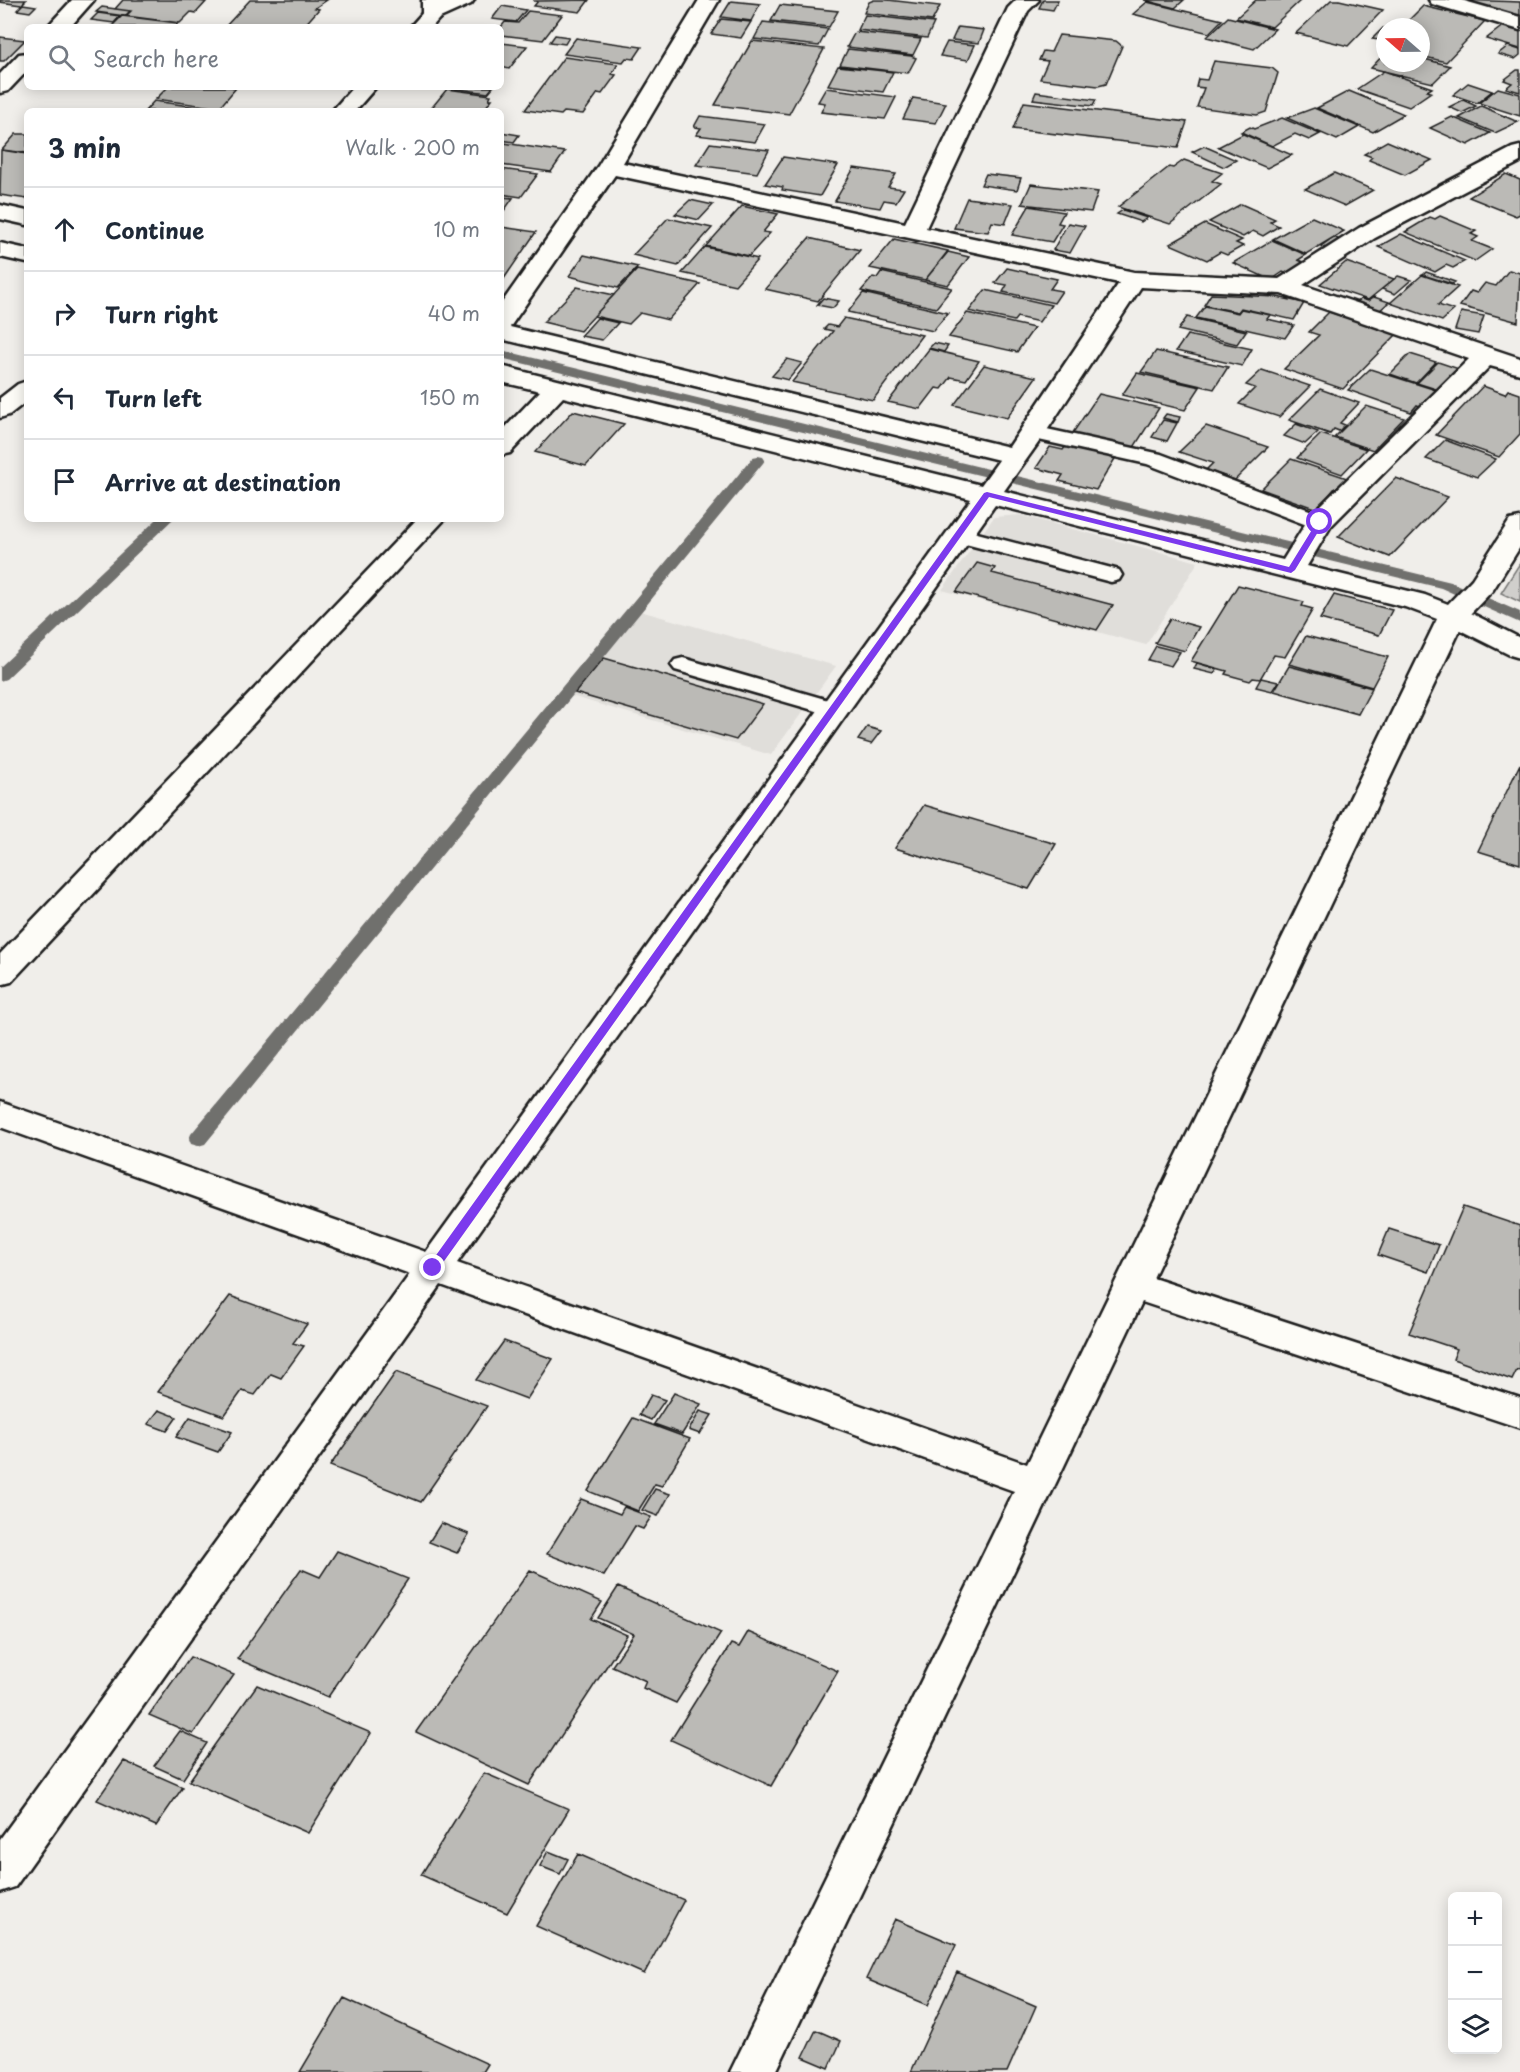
<!DOCTYPE html>
<meta charset="utf-8">
<style>
body{margin:0;font-family:"Playpen Sans",sans-serif;background:#f2f2f3;color:#1f2937}
.controls{position:absolute;right:18px;bottom:18px;display:grid;overflow:hidden;border-radius:9px;box-shadow:0 3px 15px #0003}
.controls button{width:54px;height:54px;display:grid;place-items:center;padding:0;border:0;border-bottom:2px solid #e0e1e3;background:#fff;color:#1f2937;font:30px sans-serif}
.compass{position:absolute;left:1376px;top:18px;width:54px;height:54px;border-radius:50%;background:#fff;box-shadow:0 3px 15px #0003;rotate:290deg}
.stop{position:absolute;width:18px;height:18px;margin:-14px;border:4px solid #7c3aed;border-radius:50%;background:#fff}
.stop.end{background:#7c3aed;border-color:#fff;box-shadow:0 2px 6px #0008}
.list{margin:0;padding:0;list-style:none}
h2{display:flex;justify-content:space-between;align-items:center;height:78px;margin:0;padding:0 24px;font-size:26px}
h2 small{font-size:20px;font-weight:400;color:#747a83}
.list li{display:grid;grid-template-columns:39px 1fr auto;gap:18px;align-items:center;box-sizing:border-box;height:84px;padding:0 24px;border-top:2px solid #e0e1e3}
.list b{display:block;font-size:22px;white-space:nowrap}
.list em{font-size:20px;font-style:normal;color:#747a83}
.icon{flex:none;width:33px;height:33px;fill:none;stroke:currentColor;stroke-width:2;stroke-linecap:round;stroke-linejoin:round}
.map{position:relative;flex:none;width:1520px;height:2072px;overflow:hidden}
.search{position:absolute;background:#fff;box-shadow:0 3px 15px #0003;left:24px;top:24px;width:480px;height:66px;display:flex;align-items:center;gap:15px;box-sizing:border-box;padding:0 21px;border-radius:9px;color:#747a83;font-size:22px}
.panel{position:absolute;background:#fff;box-shadow:0 3px 15px #0003;left:24px;top:108px;width:480px;height:414px;border-radius:9px}
.map>svg:first-child{display:block}
</style>
<div class="map">
<svg width="1520" height="2072" viewBox="0 0 1520 2072">
<rect width="100%" height="100%" fill="#f0eeea"/>
<filter id="ink" filterUnits="userSpaceOnUse"><feTurbulence type="fractalNoise" baseFrequency=".0167" numOctaves="2"/><feDisplacementMap in="SourceGraphic" scale="12" xChannelSelector="R" yChannelSelector="G"/><feConvolveMatrix kernelMatrix="1 2 1 2 8 2 1 2 1" color-interpolation-filters="sRGB"/></filter>
<g filter="url(#ink)">
<path fill="#e0deda" d="M 1020,515 L 1198,562 L 1146,645 L 942,590 L 994,517 Z
M 640,611 L 836,666 L 771,755 L 571,696 Z"/>
<path fill="#d0cfcc" stroke="#767674" stroke-width="1.5" d="M 1520,563 L 1520,602 L 1501,593 Z"/>
<g fill="none" stroke-linecap="round" stroke-linejoin="round">
<path fill="#706f6d" fill-rule="evenodd" d="M 501,350 L 1451,582 L 1520,612 L 1520,623 L 1441,588 L 501,358 Z
M 758,456 L 763,457 L 765,460 L 763,463 L 205,1144 L 198,1146 L 191,1144 L 189,1139 L 191,1134 L 753,457 Z
M 157,519 L 173,519 L 6,679 L 0,681 L 0,667 Z"/>
</g>
<path fill="#bbbab6" stroke="#1c1c1c" stroke-width="1.5" d="M 0,0 L 26,0 L 21,5 L 0,2 Z
M 123,0 L 189,0 L 206,2 L 196,13 L 191,12 L 180,23 L 126,16 L 131,11 L 115,9 Z
M 250,0 L 327,0 L 315,8 L 319,9 L 303,27 L 225,27 Z
M 589,0 L 580,12 L 534,6 L 538,1 L 533,1 Z
M 874,0 L 888,0 L 940,6 L 932,21 L 864,13 L 869,2 Z
M 1043,0 L 1058,0 L 1053,10 L 1039,8 Z
M 1144,0 L 1184,0 L 1175,8 Z
M 1256,0 L 1301,0 L 1272,27 L 1236,18 Z
M 1331,0 L 1339,0 L 1383,10 L 1348,46 L 1296,33 Z
M 1464,0 L 1520,2 L 1520,16 L 1462,1 Z
M 731,1 L 760,4 L 751,21 L 721,17 Z
M 1147,2 L 1222,20 L 1209,33 L 1133,14 Z
M 23,4 L 36,6 L 30,12 L 17,10 Z
M 780,5 L 838,11 L 829,27 L 771,21 Z
M 502,6 L 526,10 L 516,22 L 492,19 Z
M 1423,6 L 1485,21 L 1446,62 L 1421,56 L 1421,27 L 1402,27 Z
M 102,7 L 130,11 L 125,16 L 96,12 Z
M 528,11 L 562,15 L 543,40 L 501,35 L 501,27 L 505,22 L 518,23 Z
M 98,13 L 120,16 L 114,23 L 91,20 Z
M 865,15 L 934,23 L 927,38 L 858,30 Z
M 122,16 L 178,23 L 175,27 L 111,27 Z
M 1228,17 L 1275,29 L 1254,49 L 1207,37 Z
M 721,19 L 751,22 L 741,38 L 711,34 Z
M 763,22 L 828,29 L 819,46 L 754,39 Z
M 1504,25 L 1520,30 L 1520,49 L 1486,39 Z
M 958,27 L 984,30 L 979,43 L 952,40 Z
M 1383,28 L 1385,28 L 1385,41 L 1372,39 Z
M 855,32 L 921,39 L 913,55 L 847,47 Z
M 555,35 L 569,37 L 565,44 L 550,42 Z
M 1059,35 L 1116,41 L 1122,46 L 1106,84 L 1098,86 L 1040,79 L 1048,61 L 1039,60 L 1043,51 L 1051,52 Z
M 0,37 L 25,40 L 4,61 L 0,61 Z
M 576,38 L 642,47 L 634,59 L 626,58 L 623,62 L 564,54 Z
M 752,41 L 824,49 L 789,114 L 715,105 Z
M 947,42 L 975,45 L 968,60 L 940,56 Z
M 501,43 L 527,46 L 509,69 L 501,67 Z
M 1508,46 L 1520,50 L 1520,55 L 1515,59 L 1498,54 Z
M 848,49 L 911,56 L 916,58 L 908,73 L 840,65 Z
M 1385,53 L 1385,63 L 1421,63 L 1421,58 L 1450,66 L 1433,83 L 1371,68 Z
M 564,57 L 618,64 L 612,74 L 616,75 L 602,94 L 598,93 L 583,114 L 564,112 L 561,115 L 525,110 Z
M 1214,61 L 1272,68 L 1278,73 L 1266,112 L 1257,115 L 1197,107 L 1204,88 L 1196,87 L 1198,79 L 1207,80 Z
M 838,66 L 893,72 L 883,92 L 828,85 Z
M 1517,70 L 1520,70 L 1520,92 L 1506,88 L 1512,83 L 1504,80 Z
M 1384,71 L 1432,88 L 1427,91 L 1431,92 L 1409,107 L 1357,89 Z
M 1468,83 L 1492,91 L 1477,103 L 1453,95 Z
M 168,87 L 230,87 L 236,88 L 219,108 L 156,99 Z
M 444,87 L 493,87 L 488,93 Z
M 826,88 L 896,97 L 885,119 L 821,112 L 825,103 L 818,102 Z
M 1498,88 L 1520,94 L 1520,116 L 1479,103 Z
M 447,89 L 491,95 L 489,99 L 492,99 L 483,111 L 429,111 Z
M 1349,91 L 1404,114 L 1373,132 L 1317,108 Z
M 1036,92 L 1096,100 L 1093,106 L 1033,99 Z
M 913,98 L 946,103 L 936,123 L 903,119 Z
M 1463,100 L 1476,106 L 1462,113 L 1449,107 Z
M 154,101 L 218,110 L 145,111 Z
M 1024,102 L 1187,122 L 1178,148 L 1013,129 Z
M 1481,106 L 1518,122 L 1495,133 L 1459,118 Z
M 1314,108 L 1359,127 L 1337,140 L 1287,118 Z
M 700,116 L 765,124 L 755,142 L 696,135 L 701,128 L 694,127 Z
M 1452,117 L 1490,133 L 1468,145 L 1430,128 Z
M 1282,118 L 1320,134 L 1309,140 L 1295,134 L 1272,146 L 1241,132 L 1250,127 L 1254,129 Z
M 501,132 L 519,135 L 514,142 L 501,140 Z
M 16,134 L 27,134 L 27,153 L 2,150 Z
M 1243,134 L 1292,155 L 1267,168 L 1218,147 Z
M 1387,141 L 1432,160 L 1405,175 L 1369,160 L 1372,157 L 1364,154 Z
M 504,143 L 565,152 L 551,172 L 501,165 L 501,148 Z
M 710,143 L 769,150 L 757,173 L 696,165 Z
M 1204,146 L 1236,160 L 1224,167 L 1192,152 Z
M 1,150 L 27,154 L 27,199 L 0,195 Z
M 783,157 L 838,165 L 820,196 L 782,190 L 783,187 L 765,184 Z
M 1184,160 L 1222,173 L 1212,181 L 1221,184 L 1170,224 L 1118,207 L 1169,167 L 1173,168 Z
M 854,168 L 896,174 L 888,187 L 904,189 L 896,202 L 884,200 L 880,208 L 835,201 Z
M 501,169 L 538,174 L 521,197 L 501,194 Z
M 1334,173 L 1373,190 L 1345,206 L 1305,189 Z
M 986,174 L 1021,178 L 1017,190 L 981,185 Z
M 1506,174 L 1520,180 L 1520,214 L 1516,216 L 1469,197 Z
M 1031,184 L 1098,192 L 1091,212 L 1022,204 Z
M 501,197 L 513,198 L 501,215 Z
M 967,198 L 1013,204 L 1005,224 L 992,222 L 988,232 L 954,228 Z
M 690,200 L 713,205 L 699,220 L 675,214 Z
M 1241,204 L 1275,219 L 1270,222 L 1279,226 L 1263,236 L 1253,231 L 1243,237 L 1209,222 Z
M 742,206 L 778,214 L 763,232 L 770,233 L 749,256 L 706,246 Z
M 1029,206 L 1064,212 L 1058,223 L 1063,224 L 1052,242 L 1012,235 Z
M 1123,210 L 1147,218 L 1141,222 L 1117,214 Z
M 1440,216 L 1476,231 L 1471,234 L 1478,237 L 1472,241 L 1492,249 L 1475,261 L 1405,232 L 1430,217 L 1435,219 Z
M 1312,217 L 1344,231 L 1306,254 L 1273,239 Z
M 668,218 L 712,228 L 678,266 L 633,255 Z
M 1068,223 L 1085,226 L 1070,253 L 1053,250 Z
M 1205,224 L 1242,240 L 1236,243 L 1243,246 L 1227,255 L 1220,252 L 1207,260 L 1170,244 Z
M 501,227 L 536,232 L 501,283 Z
M 1401,234 L 1465,261 L 1453,268 L 1446,265 L 1435,272 L 1378,247 Z
M 1334,237 L 1342,241 L 1328,249 L 1321,246 Z
M 809,238 L 860,250 L 818,301 L 765,289 Z
M 894,239 L 948,251 L 925,280 L 870,268 Z
M 1272,240 L 1306,255 L 1298,260 L 1306,263 L 1287,274 L 1283,272 L 1271,280 L 1233,263 Z
M 705,247 L 758,259 L 735,285 L 682,273 Z
M 948,252 L 969,257 L 948,285 L 925,280 Z
M 584,255 L 638,267 L 618,288 L 569,276 Z
M 1346,262 L 1394,279 L 1368,300 L 1320,284 Z
M 1007,268 L 1057,279 L 1050,289 L 1062,291 L 1054,303 L 1003,292 L 1007,285 L 995,283 Z
M 637,270 L 700,284 L 668,320 L 640,313 L 629,324 L 594,316 Z
M 1509,270 L 1520,273 L 1518,322 L 1460,306 L 1471,291 L 1477,293 L 1485,283 L 1496,286 Z
M 881,272 L 952,288 L 936,308 L 861,291 L 873,277 L 877,278 Z
M 1426,272 L 1455,282 L 1452,284 L 1423,275 Z
M 1422,275 L 1458,287 L 1438,305 L 1454,310 L 1442,321 L 1390,303 Z
M 1398,276 L 1411,280 L 1395,294 L 1382,289 Z
M 577,287 L 614,295 L 580,331 L 543,322 Z
M 985,290 L 1051,305 L 1039,322 L 1017,317 L 1014,321 L 969,311 Z
M 863,293 L 948,313 L 933,331 L 848,312 Z
M 1211,294 L 1277,297 L 1304,303 L 1294,320 L 1241,308 L 1238,312 L 1204,305 Z
M 1374,297 L 1389,302 L 1377,313 L 1353,305 L 1361,299 L 1368,301 Z
M 823,298 L 839,301 L 833,308 L 817,305 Z
M 1205,306 L 1238,313 L 1241,309 L 1270,315 L 1267,319 L 1294,325 L 1285,338 L 1196,318 Z
M 1329,312 L 1397,334 L 1343,389 L 1284,369 L 1319,335 L 1309,332 Z
M 1461,312 L 1484,316 L 1478,334 L 1455,330 Z
M 967,313 L 1034,328 L 1017,352 L 949,337 Z
M 1187,317 L 1246,331 L 1237,344 L 1178,330 Z
M 597,318 L 618,323 L 602,340 L 581,336 Z
M 844,318 L 922,335 L 873,400 L 792,382 L 833,331 L 824,329 L 828,325 L 837,327 Z
M 1187,335 L 1252,349 L 1242,366 L 1176,351 Z
M 934,343 L 948,346 L 944,352 L 929,348 Z
M 929,349 L 979,361 L 966,380 L 951,377 L 942,389 L 936,388 L 920,409 L 888,402 Z
M 1156,351 L 1228,367 L 1214,389 L 1141,372 Z
M 1410,354 L 1436,362 L 1416,383 L 1390,374 Z
M 787,359 L 802,363 L 788,380 L 772,376 Z
M 1438,362 L 1459,369 L 1439,390 L 1417,383 Z
M 984,365 L 1036,377 L 1007,418 L 954,405 Z
M 1370,369 L 1439,391 L 1422,407 L 1417,405 L 1411,412 L 1348,390 Z
M 1262,370 L 1310,386 L 1279,417 L 1239,404 L 1255,388 L 1246,385 Z
M 1137,373 L 1200,387 L 1185,410 L 1122,395 Z
M 1483,386 L 1505,394 L 1508,390 L 1520,394 L 1520,434 L 1499,457 L 1436,435 Z
M 1320,389 L 1359,403 L 1340,423 L 1345,425 L 1339,431 L 1334,429 L 1330,434 L 1289,420 Z
M 1099,394 L 1159,408 L 1133,449 L 1072,434 Z
M 1366,406 L 1404,418 L 1373,450 L 1335,437 Z
M 573,411 L 624,424 L 586,466 L 535,452 Z
M 1166,414 L 1180,417 L 1178,422 L 1163,418 Z
M 1163,420 L 1177,423 L 1167,441 L 1152,437 Z
M 1296,424 L 1318,432 L 1305,444 L 1284,436 Z
M 1206,426 L 1268,447 L 1235,480 L 1206,470 L 1213,463 L 1179,452 Z
M 1321,434 L 1366,449 L 1342,474 L 1297,458 Z
M 1445,440 L 1496,459 L 1477,477 L 1426,459 Z
M 1066,446 L 1116,457 L 1096,490 L 1059,481 L 1063,475 L 1036,468 L 1050,447 L 1063,450 Z
M 1291,459 L 1350,479 L 1339,490 L 1335,488 L 1317,509 L 1261,489 Z
M 1396,478 L 1448,497 L 1390,557 L 1338,537 Z
M 977,563 L 995,568 L 992,573 L 1113,605 L 1097,630 L 956,592 Z
M 1238,585 L 1304,602 L 1302,606 L 1313,609 L 1285,657 L 1274,655 L 1260,679 L 1253,678 L 1250,681 L 1225,674 L 1227,671 L 1191,661 Z
M 1334,595 L 1392,610 L 1379,635 L 1320,619 Z
M 1170,619 L 1199,627 L 1185,651 L 1155,643 Z
M 1306,636 L 1388,657 L 1372,687 L 1289,664 Z
M 1156,646 L 1180,652 L 1171,666 L 1148,660 Z
M 604,658 L 763,704 L 736,740 L 575,693 Z
M 1197,663 L 1217,669 L 1214,674 L 1194,669 Z
M 1289,666 L 1372,688 L 1358,714 L 1274,691 Z
M 1261,678 L 1278,682 L 1272,691 L 1256,687 Z
M 867,727 L 881,731 L 871,744 L 858,740 Z
M 1520,764 L 1520,864 L 1478,851 Z
M 924,805 L 1056,844 L 1029,889 L 895,848 Z
M 1463,1207 L 1520,1226 L 1520,1371 L 1517,1370 L 1512,1380 L 1453,1359 L 1457,1349 L 1409,1333 Z
M 1389,1229 L 1439,1245 L 1428,1272 L 1378,1255 Z
M 230,1296 L 307,1324 L 293,1343 L 304,1346 L 281,1378 L 271,1374 L 255,1395 L 242,1391 L 224,1416 L 158,1392 Z
M 504,1341 L 553,1359 L 527,1399 L 476,1380 Z
M 396,1372 L 487,1406 L 421,1502 L 330,1466 Z
M 674,1393 L 701,1404 L 682,1434 L 654,1424 Z
M 651,1395 L 665,1400 L 651,1420 L 639,1415 Z
M 159,1410 L 177,1417 L 167,1431 L 148,1424 Z
M 700,1411 L 712,1415 L 700,1434 L 689,1430 Z
M 190,1417 L 232,1432 L 218,1452 L 176,1437 Z
M 633,1418 L 690,1439 L 662,1486 L 655,1484 L 638,1511 L 588,1491 Z
M 655,1489 L 670,1494 L 658,1516 L 642,1510 Z
M 581,1499 L 620,1514 L 624,1507 L 651,1517 L 643,1529 L 635,1526 L 604,1576 L 547,1554 Z
M 441,1523 L 469,1534 L 457,1553 L 429,1542 Z
M 337,1551 L 408,1579 L 328,1697 L 237,1659 L 301,1569 L 320,1577 Z
M 530,1570 L 602,1602 L 591,1619 L 627,1635 L 529,1785 L 416,1732 Z
M 618,1587 L 721,1633 L 676,1703 L 643,1688 L 646,1681 L 612,1666 L 634,1634 L 598,1618 Z
M 748,1632 L 838,1671 L 771,1786 L 671,1740 L 731,1644 L 739,1647 Z
M 190,1657 L 234,1675 L 193,1734 L 149,1715 Z
M 257,1685 L 371,1733 L 308,1833 L 189,1781 Z
M 180,1731 L 207,1743 L 183,1779 L 154,1766 Z
M 124,1761 L 183,1787 L 156,1826 L 97,1800 Z
M 484,1773 L 569,1809 L 507,1913 L 421,1875 Z
M 548,1851 L 568,1859 L 560,1874 L 540,1866 Z
M 578,1854 L 684,1900 L 644,1974 L 536,1926 Z
M 895,1919 L 956,1945 L 928,2005 L 866,1979 Z
M 957,1972 L 1036,2006 L 1007,2072 L 911,2072 Z
M 344,1998 L 488,2064 L 483,2072 L 300,2072 Z
M 816,2030 L 841,2041 L 829,2068 L 803,2057 Z"/>
<g fill="none" stroke-linecap="round" stroke-linejoin="round">
<defs>
<path id="lane" d="M 1033,426 L 1161,454 L 1328,517 L 1331,522 L 1328,527 L 1320,529 L 1312,527 L 1147,464 L 1025,437 L 1022,432 L 1025,427 Z
M 958,528 L 1119,570 L 1122,575 L 1119,580 L 1111,582 L 950,540 L 947,535 L 950,530 Z
M 683,658 L 842,704 L 846,709 L 842,714 L 834,716 L 675,670 L 671,665 L 675,660 Z"/>
<path id="street" d="M 72,0 L 94,0 L 70,27 L 47,27 Z
M 422,0 L 442,0 L 443,2 L 474,0 L 471,4 L 440,18 L 433,20 L 426,18 L 422,14 Z
M 699,0 L 719,0 L 623,163 L 905,223 L 1008,8 L 1016,0 L 1039,0 L 1028,11 L 926,228 L 1134,272 L 1279,279 L 1359,228 L 1512,148 L 1520,146 L 1520,162 L 1375,238 L 1303,285 L 1520,358 L 1520,374 L 1490,366 L 1331,526 L 1307,566 L 1425,595 L 1448,604 L 1472,579 L 1510,520 L 1520,518 L 1520,547 L 1493,590 L 1471,613 L 1520,638 L 1520,658 L 1510,655 L 1460,630 L 1153,1278 L 1520,1398 L 1520,1428 L 1142,1302 L 776,2072 L 730,2072 L 1014,1491 L 441,1285 L 15,1887 L 0,1892 L 0,1839 L 410,1274 L 0,1127 L 0,1102 L 426,1252 L 971,499 L 563,397 L 510,453 L 501,455 L 501,432 L 540,391 L 501,382 L 501,366 L 981,485 L 999,460 L 501,339 L 501,304 L 598,166 ZM 615,175 L 1119,283 L 1009,447 L 510,327 ZM 1141,287 L 1281,294 L 1469,359 L 1310,516 L 1283,560 L 1004,491 L 1046,432 ZM 995,505 L 1405,607 L 1437,619 L 1027,1464 L 457,1263 Z
M 1429,0 L 1461,0 L 1520,17 L 1520,30 L 1432,4 Z
M 27,53 L 27,71 L 8,91 L 0,93 L 0,74 L 19,54 Z
M 0,205 L 27,211 L 27,225 L 0,219 Z
M 0,243 L 27,249 L 27,263 L 0,257 Z
M 417,519 L 445,519 L 11,982 L 0,985 L 0,954 Z"/>
<path id="secondary" d="M 434,0 L 455,0 L 432,27 L 410,27 Z
M 353,87 L 376,87 L 355,111 L 332,111 Z
M 27,381 L 27,401 L 9,415 L 0,418 L 0,398 L 18,384 Z"/>
</defs>
<use href="#lane" stroke="#1c1c1c" stroke-width="5"/>
<use href="#street" stroke="#1c1c1c" stroke-width="5"/>
<use href="#secondary" stroke="#1c1c1c" stroke-width="5"/>
<use href="#lane" fill="#fdfcf7" fill-rule="evenodd"/>
<use href="#street" fill="#fdfcf7" fill-rule="evenodd"/>
<use href="#secondary" fill="#fdfcf7" fill-rule="evenodd"/>
</g>
</g>
<path fill="#7c3aed" d="M 987,492 L 1289,567 L 1318,520 L 1324,522 L 1295,570 L 1291,573 L 989,497 L 437,1271 L 429,1271 L 429,1265 L 984,493 Z"/>
</svg>
<div class="controls">
<button>+</button>
<button>−</button>
<button><svg class="icon" aria-label="layers" viewBox="0 0 24 24"><path d="M12 4l9 5-9 5-9-5zM3 14l9 5 9-5"/></svg></button>
</div>
<svg class="compass" viewBox="-18 -18 36 36"><path d="M0-13l5 13h-10z" fill="#e53935"/><path d="M0 13l5-13h-10z" fill="#747a83"/></svg>
<div class="stop" style="left:1320px;top:522px"></div>
<div class="stop end" style="left:433px;top:1268px"></div>
<div class="search"><svg class="icon" aria-label="search" viewBox="0 0 24 24"><circle cx="10" cy="10" r="6"/><path d="M15 15l6 6"/></svg>Search here</div>
<section class="panel">
<h2>3 min<small>Walk · 200 m</small></h2>
<ul class="list">
<li><svg class="icon" aria-label="ahead" viewBox="0 0 24 24"><path d="M12 20V5M6 11l6-6 6 6"/></svg><div><b>Continue</b></div><em>10 m</em></li>
<li><svg class="icon" aria-label="right" viewBox="0 0 24 24"><path d="M7 20v-9h11M14 6l5 5-5 5"/></svg><div><b>Turn right</b></div><em>40 m</em></li>
<li><svg class="icon" aria-label="left" viewBox="0 0 24 24"><path d="M17 20v-9H6M10 6l-5 5 5 5"/></svg><div><b>Turn left</b></div><em>150 m</em></li>
<li><svg class="icon" aria-label="arrive" viewBox="0 0 24 24"><path d="M6 21V4h12l-3 4 3 4H6"/></svg><div><b>Arrive at destination</b></div></li>
</ul>
</section>
</div>
